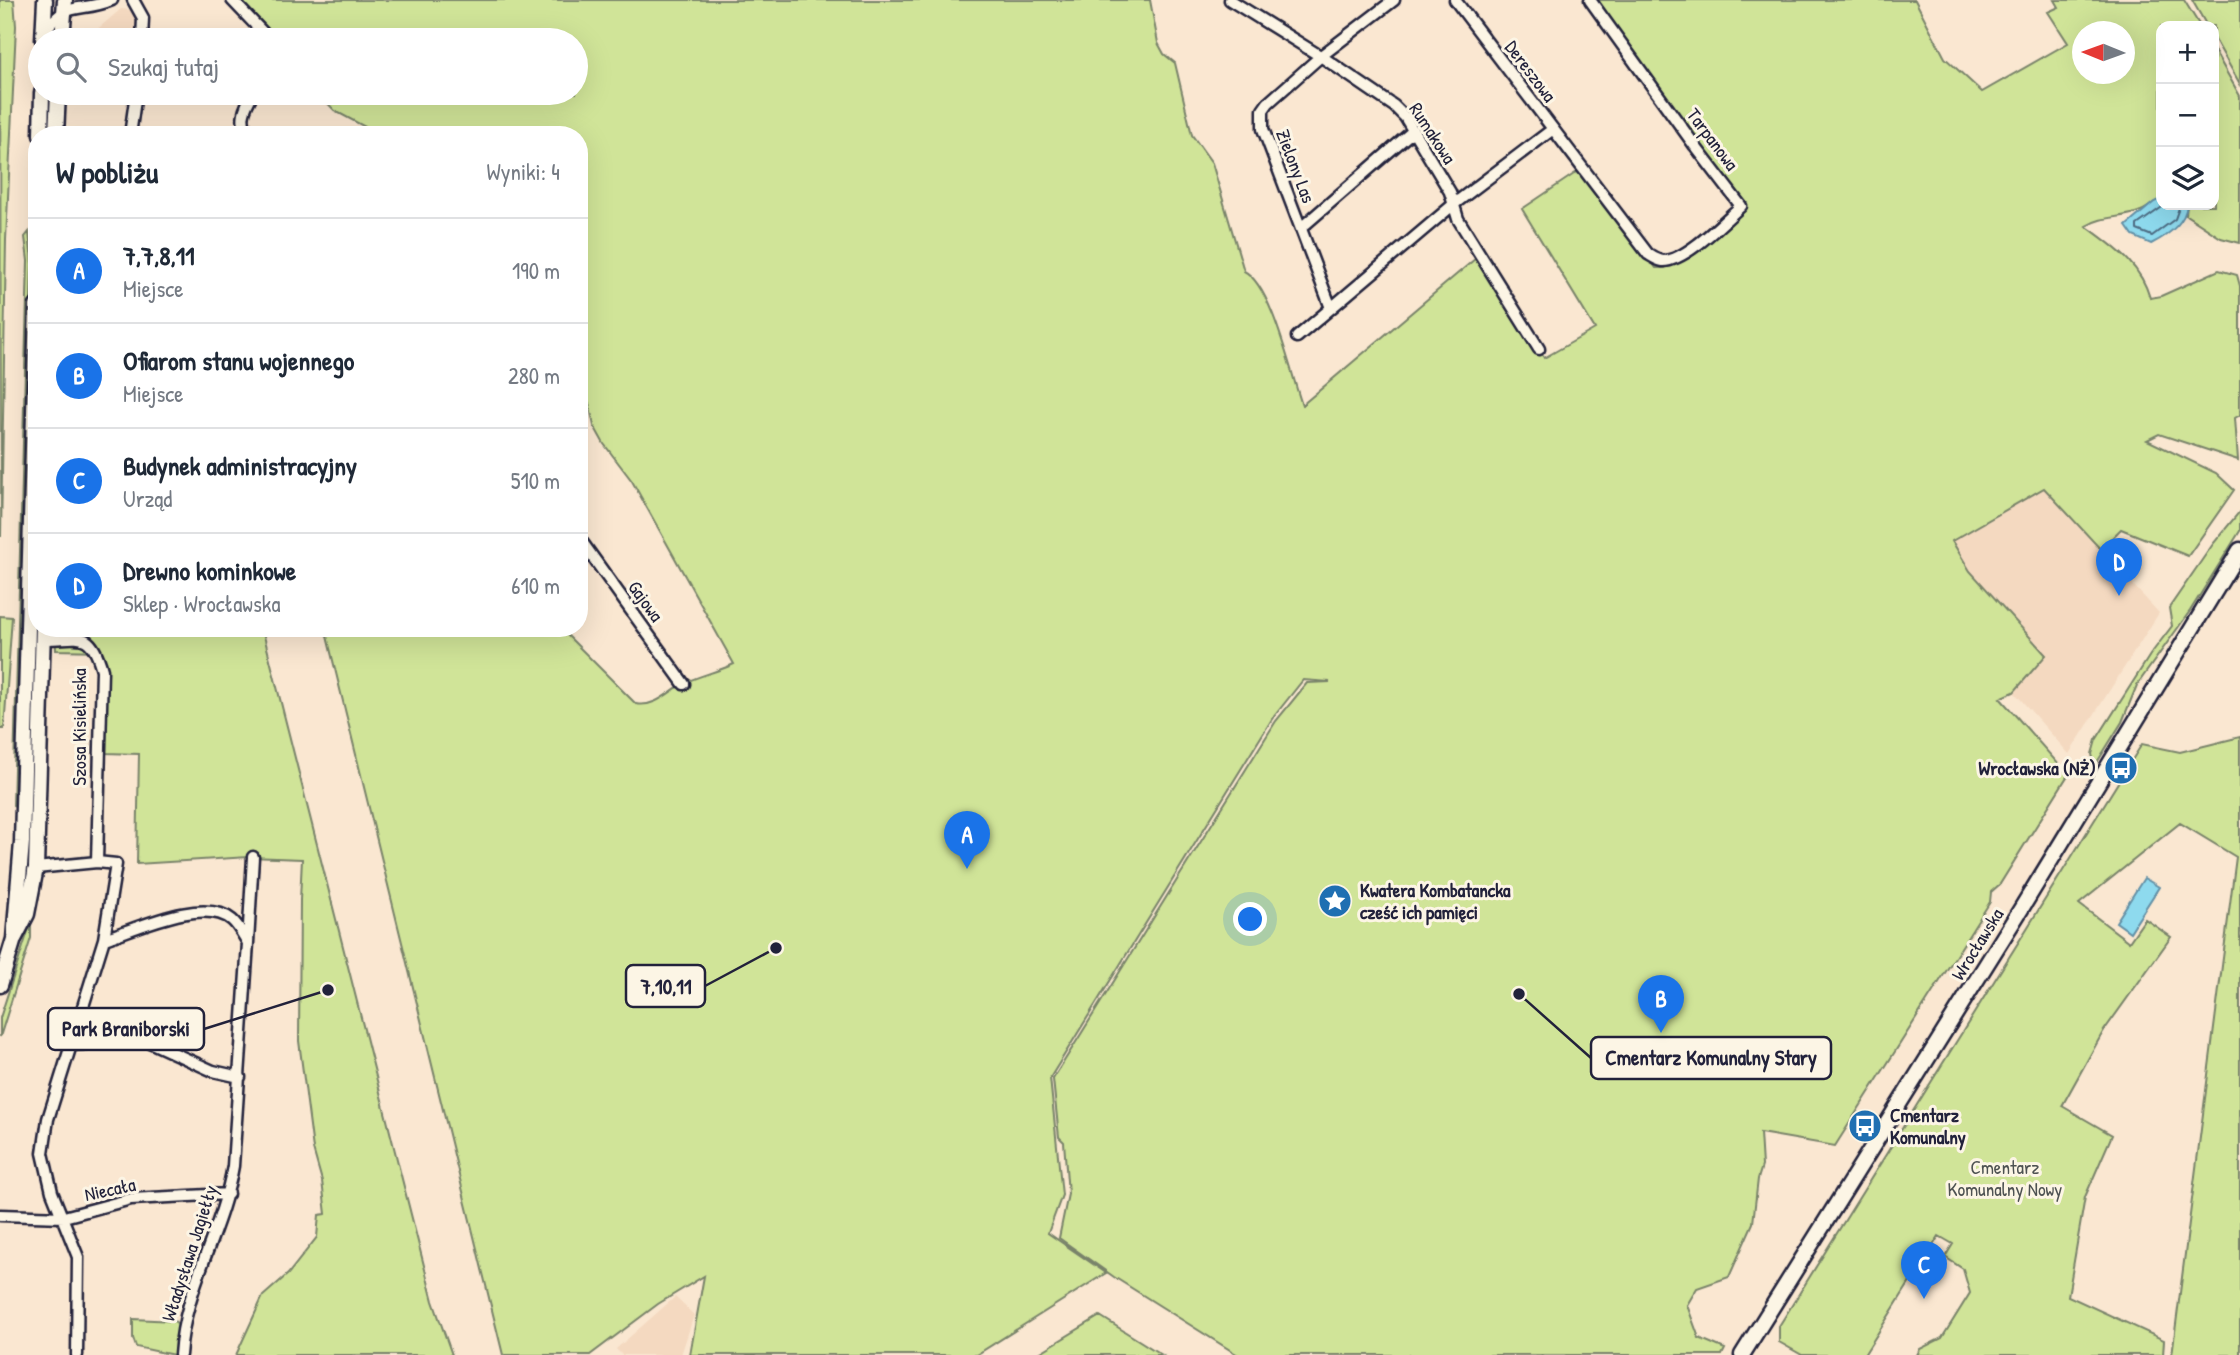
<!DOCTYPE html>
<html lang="pl">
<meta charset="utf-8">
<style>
body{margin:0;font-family:"Patrick Hand",sans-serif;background:#f6f6f7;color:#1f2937}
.controls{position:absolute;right:21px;top:21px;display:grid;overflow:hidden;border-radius:14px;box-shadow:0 7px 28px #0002}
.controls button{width:63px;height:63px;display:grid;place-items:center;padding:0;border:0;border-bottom:2px solid #e0e1e3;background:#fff;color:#1f2937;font:35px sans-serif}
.compass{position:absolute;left:2072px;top:21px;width:63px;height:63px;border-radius:50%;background:#fff;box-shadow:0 7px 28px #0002;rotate:271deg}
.you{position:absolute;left:1251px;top:920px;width:24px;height:24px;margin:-18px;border:5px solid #fff;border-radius:50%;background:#1a73e8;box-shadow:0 0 0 10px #1a73e833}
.badge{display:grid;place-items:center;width:46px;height:46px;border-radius:50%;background:#1a73e8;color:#fff;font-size:23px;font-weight:700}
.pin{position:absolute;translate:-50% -58px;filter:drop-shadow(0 2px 4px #0008)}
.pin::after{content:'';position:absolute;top:37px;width:24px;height:21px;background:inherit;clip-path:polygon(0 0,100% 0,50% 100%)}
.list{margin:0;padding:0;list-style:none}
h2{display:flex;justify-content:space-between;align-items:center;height:91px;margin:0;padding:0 28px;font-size:30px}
h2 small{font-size:23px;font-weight:400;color:#747a83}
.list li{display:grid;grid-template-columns:46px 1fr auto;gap:21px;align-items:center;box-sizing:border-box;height:105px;padding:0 28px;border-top:2px solid #e0e1e3}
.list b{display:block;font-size:26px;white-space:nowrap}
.list p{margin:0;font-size:23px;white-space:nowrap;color:#747a83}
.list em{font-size:23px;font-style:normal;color:#747a83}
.icon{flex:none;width:38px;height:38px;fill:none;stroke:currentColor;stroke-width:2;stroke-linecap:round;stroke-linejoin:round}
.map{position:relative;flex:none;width:2240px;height:1355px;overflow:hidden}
.search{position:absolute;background:#fff;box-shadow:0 7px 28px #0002;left:28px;top:28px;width:560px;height:77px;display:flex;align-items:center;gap:18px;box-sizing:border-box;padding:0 24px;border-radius:38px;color:#747a83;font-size:26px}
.panel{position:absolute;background:#fff;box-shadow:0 7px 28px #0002;left:28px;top:126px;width:560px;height:511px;border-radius:28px}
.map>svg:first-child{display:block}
</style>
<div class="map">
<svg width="2240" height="1355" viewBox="0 0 2240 1355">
<rect width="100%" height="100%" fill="#fae7d1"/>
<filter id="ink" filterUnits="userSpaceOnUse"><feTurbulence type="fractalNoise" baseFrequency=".0143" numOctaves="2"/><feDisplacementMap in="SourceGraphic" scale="14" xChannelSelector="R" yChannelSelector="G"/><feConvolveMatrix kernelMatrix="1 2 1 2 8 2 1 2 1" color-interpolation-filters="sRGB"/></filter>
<g filter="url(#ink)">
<path fill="#f4d9c0" d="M 121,9 L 133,10 L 138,20 L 135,40 L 95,40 L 94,32 Z
M 2044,488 L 2159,613 L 2069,754 L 2014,692 L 2045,655 L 1970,571 L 1952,541 Z
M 675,1297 L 694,1315 L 681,1355 L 622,1355 L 616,1349 Z"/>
<path fill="#d0e498" stroke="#79836a" stroke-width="2" fill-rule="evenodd" d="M 0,0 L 14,0 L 16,26 L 6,240 L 1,537 Z
M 237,0 L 1150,0 L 1158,43 L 1164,54 L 1175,63 L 1192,135 L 1212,163 L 1244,271 C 1272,285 1291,375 1302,405 L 1482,253 L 1544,358 L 1595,329 L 1522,209 L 1583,168 L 1656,268 L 1665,268 L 1740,206 L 1594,0 L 1915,0 L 1945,58 L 1982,92 L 2068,43 L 2048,12 L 2059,7 L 2055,0 L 2184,0 L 2200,26 L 2161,26 L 2161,199 C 2154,202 2148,208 2141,211 C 2122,219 2103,215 2086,226 C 2114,247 2140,263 2150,298 L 2161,296 L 2219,270 L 2237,275 L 2240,286 L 2240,415 L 2235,418 L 2238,460 L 2159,434 L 2147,440 L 2216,473 L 2234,490 L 2188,556 L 2121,529 L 2111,539 L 2126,554 L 2128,579 L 2044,488 L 1952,541 L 1970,571 L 2046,655 L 2014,692 L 2000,698 L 2068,775 L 2000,884 L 1991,892 L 1990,902 L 1835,1146 L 1760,1133 L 1762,1166 L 1758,1179 L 1753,1223 L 1729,1277 L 1697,1288 L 1687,1305 L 1699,1338 L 1725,1349 L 1722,1355 L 1238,1355 L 1114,1277 L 1059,1238 L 1068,1194 L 1064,1142 L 1059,1137 L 1053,1079 L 1276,721 L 1307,683 L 1330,682 L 1303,680 L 1272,719 L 1050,1078 L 1062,1195 L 1048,1233 L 1106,1273 L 976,1355 L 690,1355 L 704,1276 L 658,1304 L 590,1355 L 503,1355 L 325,628 L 560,628 L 636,704 C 656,708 670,690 686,682 C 702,675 719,671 734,664 L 632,481 L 604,444 L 594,426 L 589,403 L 579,389 L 579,135 L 380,135 L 335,111 L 318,93 L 576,93 L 576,40 L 275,40 ZM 2082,32 L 2124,32 L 2124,74 L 2082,74 Z
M 2192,0 L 2240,0 L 2240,84 L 2214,38 L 2214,26 L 2207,26 Z
M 2214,50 L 2240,96 L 2240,243 L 2221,238 L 2186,215 L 2187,205 L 2214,205 Z
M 29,232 L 32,264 L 18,807 L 13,805 L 28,261 L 25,237 Z
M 2240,511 L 2240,531 L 2190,611 L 2137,685 L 2122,722 L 2096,764 L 2094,763 L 2092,754 L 2096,740 L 2150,655 L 2172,626 L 2169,608 L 2213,544 Z
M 0,616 L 12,617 L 4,729 L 0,729 Z
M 55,628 L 262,628 L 433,1301 L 452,1355 L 236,1355 L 263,1296 L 288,1274 L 317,1237 L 319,1215 L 326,1214 L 322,1181 L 313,1149 L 299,1041 L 300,900 L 302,859 L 249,857 L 137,864 L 139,754 L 105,753 L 102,651 L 56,650 Z
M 2240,737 L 2240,1355 L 2172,1355 L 2236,857 L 2180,823 L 2079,904 L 2129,942 L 2145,919 L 2171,937 L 2103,1032 L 2062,1106 L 2112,1135 L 2085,1197 L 2068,1296 L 2164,1340 L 2163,1355 L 1917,1355 L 1920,1349 L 1942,1338 L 1970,1293 L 1963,1269 L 1945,1257 L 1953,1244 L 1939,1236 L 1864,1355 L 1802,1355 L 1779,1342 L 1779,1326 L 2142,744 L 2180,752 Z
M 31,922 L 31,938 L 0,1037 L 0,1018 Z
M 1100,1316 L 1162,1355 L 1036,1355 Z
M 133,1319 L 174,1321 L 178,1324 L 174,1355 L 136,1347 L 133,1338 Z"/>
<path fill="#8edaee" stroke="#6390a6" stroke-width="2" d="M 2161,199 L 2161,205 L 2187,205 C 2185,223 2167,236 2151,244 L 2133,236 L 2126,226 L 2154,202 Z
M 2144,878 L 2159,887 L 2130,932 L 2116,922 Z"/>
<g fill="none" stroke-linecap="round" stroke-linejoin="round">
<path stroke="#4d6c83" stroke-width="2" d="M 2165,205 L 2137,225 L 2137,230 L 2152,236 L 2175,219 L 2180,205"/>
<defs>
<path id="street" d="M 133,0 L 143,18 L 142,40
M 232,0 L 270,40
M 1230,0 L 1325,59 L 1394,106 L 1405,117 L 1450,192 L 1458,219 L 1539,349
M 1455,0 L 1648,254 C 1653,257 1657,260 1663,261 C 1686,261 1724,221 1741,206 L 1695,146 L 1590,0
M 46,30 C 66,0 81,13 112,0
M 130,135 L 136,93
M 249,135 C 238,120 245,107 253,93
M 1301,228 L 1414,130
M 1331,308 L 1263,129 L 1263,110 L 1268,103 L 1321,56 L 1394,0
M 1297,337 L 1454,204 L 1553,129
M 579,538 L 684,684
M 43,639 C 77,640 90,626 102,670 L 97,862
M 33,871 L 36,868 L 97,862 L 116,864 L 104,939 L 48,1119 L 43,1153 L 52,1192 L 78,1257 L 77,1355
M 104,939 C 136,929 204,896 232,920 C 239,926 243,935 248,943 L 233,1166 C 222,1231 184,1289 180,1355
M 248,943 L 253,857
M 71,1045 L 145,1040 L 213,1071 L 240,1077
M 0,1215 L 64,1217 L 131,1199 L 228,1194"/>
<path id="secondary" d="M 43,40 L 45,0
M 62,40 L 65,0
M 41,135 L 42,93
M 56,135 L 58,93
M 14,939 L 22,842 L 37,306
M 0,985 L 14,939 L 27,914 L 36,868 L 43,628
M 1742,1355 L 2021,909 L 2240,550"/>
</defs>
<use href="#street" stroke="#22223b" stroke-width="15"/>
<use href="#secondary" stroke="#22223b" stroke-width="19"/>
<use href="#street" stroke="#fcf5e5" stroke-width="10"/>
<use href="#secondary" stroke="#fcf5e5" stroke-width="14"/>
</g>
</g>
<defs>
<symbol id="bus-disc" viewBox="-11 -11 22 22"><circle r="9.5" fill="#1f6fb2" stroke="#fcf5e5"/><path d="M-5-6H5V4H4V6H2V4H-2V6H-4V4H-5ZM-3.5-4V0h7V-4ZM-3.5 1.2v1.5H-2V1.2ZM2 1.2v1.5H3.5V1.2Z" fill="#fff"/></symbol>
<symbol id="sight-disc" viewBox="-11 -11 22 22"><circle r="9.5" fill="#1f6fb2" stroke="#fcf5e5"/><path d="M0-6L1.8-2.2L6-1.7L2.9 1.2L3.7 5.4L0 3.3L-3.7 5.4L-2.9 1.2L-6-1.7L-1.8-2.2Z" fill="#fff"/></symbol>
</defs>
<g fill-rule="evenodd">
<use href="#bus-disc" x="2102" y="749" width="38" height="38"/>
<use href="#sight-disc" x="1316" y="882" width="38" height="38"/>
<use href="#bus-disc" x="1846" y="1107" width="38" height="38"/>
</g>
<g text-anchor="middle" stroke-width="6" stroke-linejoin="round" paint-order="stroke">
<g font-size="19" fill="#22223b" stroke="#fcf5e5">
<text transform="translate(1531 71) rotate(53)" y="7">Dereszowa</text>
<text transform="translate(1433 133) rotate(57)" y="7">Rumakowa</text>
<text transform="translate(1713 139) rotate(53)" y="7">Tarpanowa</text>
<text transform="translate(1296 166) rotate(69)" y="7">Zielony Las</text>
<text transform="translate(646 601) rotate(54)" y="7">Gajowa</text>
<text transform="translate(79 727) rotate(-90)" y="7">Szosa Kisielińska</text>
<text transform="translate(1977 944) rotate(-58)" y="7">Wrocławska</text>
<text transform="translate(110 1189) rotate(-12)" y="7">Niecała</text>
<text transform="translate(189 1253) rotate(-72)" y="7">Władysława Jagiełły</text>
</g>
<g font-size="19" font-weight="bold" fill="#22223b" stroke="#fcf5e5" text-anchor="start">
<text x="2096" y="775" text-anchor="end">Wrocławska (NŻ)</text>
<text x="1360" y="897">Kwatera Kombatancka<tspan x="1360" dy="22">cześć ich pamięci</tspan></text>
<text x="1890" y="1122">Cmentarz<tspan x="1890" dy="22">Komunalny</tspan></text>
</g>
<g font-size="19" fill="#4e5252" stroke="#fcf5e5">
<text x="2005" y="1174">Cmentarz<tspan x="2005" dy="22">Komunalny Nowy</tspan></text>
</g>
</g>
<path fill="none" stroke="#22223b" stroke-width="2.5" d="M776 948L705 986M328 990L204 1029M1519 994L1591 1058"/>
<g fill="#22223b" stroke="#fcf5e5" stroke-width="2.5">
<circle cx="776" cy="948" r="7"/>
<circle cx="328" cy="990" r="7"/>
<circle cx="1519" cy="994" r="7"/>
</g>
<g fill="#fcf5e5" stroke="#22223b" stroke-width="2.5">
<rect x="626" y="965" width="79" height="42" rx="7"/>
<rect x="48" y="1008" width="156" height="42" rx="7"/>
<rect x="1591" y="1037" width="240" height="42" rx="7"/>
</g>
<g font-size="21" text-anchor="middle" font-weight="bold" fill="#22223b">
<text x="666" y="994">7,10,11</text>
<text x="126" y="1036">Park Braniborski</text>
<text x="1711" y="1065">Cmentarz Komunalny Stary</text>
</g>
</svg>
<div class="controls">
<button>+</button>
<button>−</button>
<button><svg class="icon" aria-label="layers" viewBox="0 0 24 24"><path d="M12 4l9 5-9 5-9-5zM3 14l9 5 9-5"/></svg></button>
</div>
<svg class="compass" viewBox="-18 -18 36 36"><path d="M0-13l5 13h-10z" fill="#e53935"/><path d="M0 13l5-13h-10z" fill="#747a83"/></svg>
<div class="you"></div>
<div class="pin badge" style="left:967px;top:869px">A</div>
<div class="pin badge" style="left:1661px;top:1033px">B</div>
<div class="pin badge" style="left:1924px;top:1299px">C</div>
<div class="pin badge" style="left:2119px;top:596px">D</div>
<div class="search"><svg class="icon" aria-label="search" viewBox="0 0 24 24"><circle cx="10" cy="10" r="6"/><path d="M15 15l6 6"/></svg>Szukaj tutaj</div>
<section class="panel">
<h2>W pobliżu<small>Wyniki: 4</small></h2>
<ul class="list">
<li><span class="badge">A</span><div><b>7,7,8,11</b><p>Miejsce</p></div><em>190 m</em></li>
<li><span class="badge">B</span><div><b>Ofiarom stanu wojennego</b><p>Miejsce</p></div><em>280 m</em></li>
<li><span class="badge">C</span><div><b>Budynek administracyjny</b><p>Urząd</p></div><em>510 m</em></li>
<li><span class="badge">D</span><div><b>Drewno kominkowe</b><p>Sklep · Wrocławska</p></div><em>610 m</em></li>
</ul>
</section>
</div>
